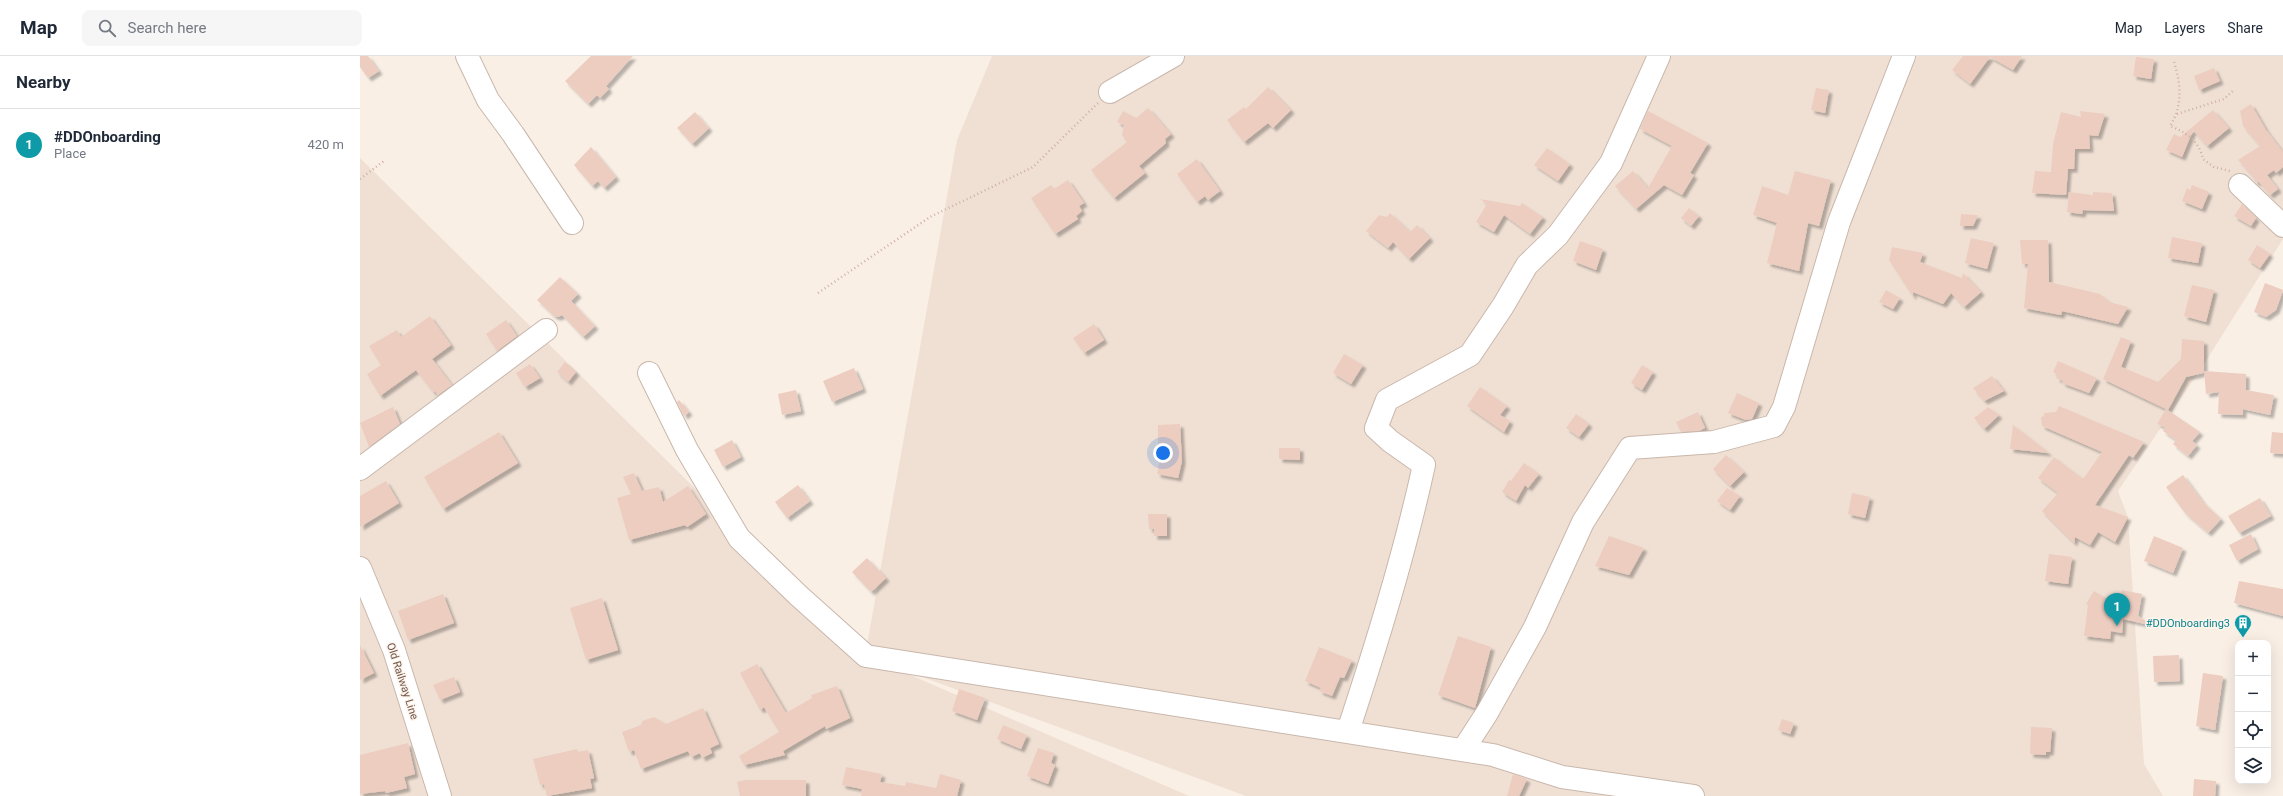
<!DOCTYPE html>
<meta charset="utf-8">
<style>
body{margin:0;font-family:Roboto,sans-serif;background:#f6f6f7;color:#1f2937}
.controls{position:absolute;right:12px;bottom:12px;display:grid;overflow:hidden;border-radius:8px;box-shadow:0 4px 16px #0002}
.controls button{width:36px;height:36px;display:grid;place-items:center;padding:0;border:0;border-bottom:1px solid #e0e1e3;background:#fff;color:#1f2937;font:20px sans-serif}
.you{position:absolute;left:803px;top:397px;width:14px;height:14px;margin:-10px;border:3px solid #fff;border-radius:50%;background:#1a73e8;box-shadow:0 0 0 6px #1a73e833}
.badge{display:grid;place-items:center;width:26px;height:26px;border-radius:50%;background:#0f766e;color:#fff;font-size:13px;font-weight:700}
.pin{position:absolute;translate:-50% -33px;filter:drop-shadow(0 1px 2px #0008)}
.pin::after{content:'';position:absolute;top:21px;width:14px;height:12px;background:inherit;clip-path:polygon(0 0,100% 0,50% 100%)}
.list{margin:0;padding:0;list-style:none}
h2{display:flex;justify-content:space-between;align-items:center;height:52px;margin:0;padding:0 16px;font-size:17px}
h2 small{font-size:13px;font-weight:400;color:#747a83}
.list li{display:grid;grid-template-columns:26px 1fr auto;gap:12px;align-items:center;box-sizing:border-box;height:72px;padding:0 16px;border-top:1px solid #e0e1e3}
.list b{display:block;font-size:15px;white-space:nowrap}
.list p{margin:0;font-size:13px;white-space:nowrap;color:#747a83}
.list em{font-size:13px;font-style:normal;color:#747a83}
.icon{flex:none;width:22px;height:22px;fill:none;stroke:currentColor;stroke-width:2;stroke-linecap:round;stroke-linejoin:round}
.map{position:relative;flex:none;width:1923px;height:740px;overflow:hidden}
header{display:flex;align-items:center;gap:24px;box-sizing:border-box;height:56px;padding:0 20px;background:#fff;border-bottom:1px solid #e0e1e3}
header strong{font-size:19px}
nav{display:flex;gap:22px;margin-inline-start:auto;font-size:14px}
.search{width:280px;height:36px;background:#f6f6f7;display:flex;align-items:center;gap:10px;box-sizing:border-box;padding:0 14px;border-radius:8px;color:#747a83;font-size:15px}
main{display:flex}
aside{flex:1;background:#fff}
.map>svg:first-child{display:block}
</style>
<header>
<strong>Map</strong>
<div class="search"><svg class="icon" aria-label="search" viewBox="0 0 24 24"><circle cx="10" cy="10" r="6"/><path d="M15 15l6 6"/></svg>Search here</div>
<nav><a>Map</a><a>Layers</a><a>Share</a></nav>
</header>
<main>
<aside>
<h2>Nearby<small></small></h2>
<ul class="list">
<li><span class="badge" style="background:#0f9aa8">1</span><div><b>#DDOnboarding</b><p>Place</p></div><em>420 m</em></li>
</ul>
</aside>
<div class="map">
<svg width="1923" height="740" viewBox="0 0 1923 740">
<defs>
<filter id="shadow"><feDropShadow dx="3.5" dy="3.5" stdDeviation="1" flood-color="#0004"/></filter>
</defs>
<rect width="100%" height="100%" fill="#f9efe5"/>
<path fill="#f0e0d4" d="M 632,0 L 1923,0 L 1923,183 L 1844,308 L 1758,435 L 1768,461 L 1784,708 L 1803,740 L 886,740 L 516,604 L 829,740 L 0,740 L 0,102 L 505,600 L 597,84 Z"/>
<path fill="#eccdc0" filter="url(#shadow)" d="M 0,0 L 8,0 L 19,15 L 8,22 L 0,11 Z
M 231,0 L 273,0 L 246,30 L 249,33 L 240,42 L 237,39 L 228,48 L 205,25 Z
M 1603,0 L 1662,0 L 1653,14 L 1630,1 L 1610,28 L 1592,14 Z
M 1776,1 L 1794,3 L 1791,23 L 1773,20 Z
M 1854,12 L 1860,25 L 1839,34 L 1834,20 Z
M 908,31 L 931,54 L 913,72 L 908,67 L 884,86 L 867,64 L 884,51 L 886,53 Z
M 1456,32 L 1469,34 L 1465,57 L 1451,54 Z
M 1891,48 L 1906,74 L 1923,96 L 1923,111 L 1916,117 L 1914,114 L 1907,119 L 1918,133 L 1910,139 L 1899,126 L 1895,126 L 1894,121 L 1878,104 L 1900,90 L 1883,70 L 1880,55 Z
M 788,52 L 811,78 L 805,83 L 806,87 L 779,110 L 785,117 L 754,142 L 731,114 L 767,86 L 762,79 L 764,69 L 757,66 L 763,55 L 776,62 Z
M 1853,54 L 1869,72 L 1847,90 L 1833,74 L 1822,101 L 1806,94 L 1814,78 L 1820,81 Z
M 1288,55 L 1348,87 L 1330,117 L 1334,119 L 1322,139 L 1304,129 L 1276,153 L 1255,130 L 1273,115 L 1288,132 L 1312,90 L 1280,73 Z
M 1720,55 L 1745,58 L 1738,80 L 1729,79 L 1730,93 L 1715,93 L 1714,113 L 1708,113 L 1706,139 L 1672,137 L 1675,115 L 1691,116 L 1693,88 L 1701,56 L 1721,61 Z
M 335,56 L 349,72 L 332,88 L 317,72 Z
M 231,91 L 256,121 L 244,132 L 238,125 L 232,130 L 214,109 Z
M 1187,92 L 1210,108 L 1198,125 L 1174,109 Z
M 837,103 L 860,135 L 848,144 L 845,140 L 837,146 L 817,118 Z
M 1435,115 L 1471,124 L 1459,170 L 1448,167 L 1439,215 L 1407,207 L 1417,167 L 1393,159 L 1402,130 L 1428,139 Z
M 708,124 L 724,147 L 719,150 L 722,155 L 716,160 L 718,163 L 695,178 L 671,142 L 691,129 L 694,133 Z
M 1832,129 L 1849,136 L 1842,153 L 1822,145 L 1827,132 L 1830,134 Z
M 1709,136 L 1733,139 L 1733,136 L 1752,137 L 1754,155 L 1723,154 L 1722,158 L 1707,156 Z
M 1120,143 L 1160,150 L 1162,147 L 1183,161 L 1170,178 L 1144,159 L 1134,176 L 1116,166 L 1127,148 Z
M 1882,148 L 1896,162 L 1891,170 L 1874,160 Z
M 1329,152 L 1339,160 L 1331,170 L 1321,162 Z
M 1030,157 L 1050,176 L 1057,169 L 1070,182 L 1049,203 L 1033,186 L 1028,192 L 1006,175 L 1019,159 L 1027,161 Z
M 1601,158 L 1618,159 L 1613,170 L 1600,170 Z
M 1812,181 L 1842,187 L 1838,207 L 1808,202 Z
M 1611,182 L 1634,187 L 1627,213 L 1605,207 Z
M 1660,184 L 1688,184 L 1689,226 L 1740,238 L 1749,246 L 1768,251 L 1758,268 L 1702,255 L 1701,259 L 1664,252 L 1668,208 L 1662,208 Z
M 1220,185 L 1243,193 L 1236,214 L 1213,205 Z
M 1897,189 L 1910,198 L 1900,212 L 1888,204 Z
M 1532,191 L 1563,197 L 1560,206 L 1602,222 L 1603,217 L 1621,236 L 1604,251 L 1591,237 L 1583,248 L 1553,236 L 1553,241 L 1529,204 Z
M 200,221 L 218,238 L 211,245 L 235,270 L 223,281 L 202,259 L 198,261 L 194,260 L 177,244 Z
M 1905,227 L 1923,234 L 1916,254 L 1906,261 L 1894,256 Z
M 1832,229 L 1854,234 L 1846,266 L 1824,260 Z
M 1526,234 L 1540,242 L 1533,253 L 1519,246 Z
M 70,260 L 91,289 L 72,303 L 92,329 L 78,339 L 75,335 L 73,336 L 56,314 L 20,340 L 7,318 L 21,309 L 9,290 L 37,274 L 41,281 Z
M 146,264 L 157,280 L 137,295 L 126,278 Z
M 734,268 L 744,284 L 724,297 L 713,282 Z
M 1761,281 L 1771,285 L 1761,311 L 1798,326 L 1821,303 L 1822,283 L 1844,285 L 1844,315 L 1886,318 L 1886,334 L 1914,339 L 1910,359 L 1883,353 L 1883,359 L 1858,358 L 1859,336 L 1846,338 L 1844,315 L 1843,317 L 1826,321 L 1808,354 L 1743,323 Z
M 984,298 L 1003,309 L 991,328 L 973,317 Z
M 1698,305 L 1737,322 L 1729,337 L 1702,327 L 1703,325 L 1696,322 L 1698,319 L 1693,316 Z
M 205,306 L 216,316 L 208,326 L 197,316 Z
M 170,308 L 180,322 L 165,331 L 156,317 Z
M 1282,309 L 1293,316 L 1282,334 L 1271,327 Z
M 494,312 L 503,333 L 472,346 L 463,325 Z
M 1632,320 L 1644,335 L 1624,345 L 1613,332 Z
M 1120,331 L 1147,350 L 1140,359 L 1150,365 L 1144,376 L 1107,350 Z
M 436,334 L 441,355 L 422,359 L 418,338 Z
M 1377,337 L 1399,347 L 1392,363 L 1386,364 L 1368,357 Z
M 319,344 L 329,356 L 324,360 L 317,346 Z
M 1699,350 L 1784,386 L 1773,402 L 1769,399 L 1735,449 L 1768,461 L 1755,486 L 1738,476 L 1730,489 L 1715,481 L 1714,487 L 1682,455 L 1698,437 L 1678,422 L 1694,401 L 1723,423 L 1742,396 L 1682,370 L 1681,361 L 1684,360 L 1684,357 L 1696,356 Z
M 33,351 L 40,368 L 9,391 L 0,367 Z
M 1628,351 L 1639,359 L 1624,373 L 1614,362 Z
M 1806,353 L 1840,376 L 1832,385 L 1837,389 L 1828,400 L 1813,388 L 1816,384 L 1803,375 L 1805,371 L 1797,368 Z
M 1338,356 L 1345,372 L 1339,375 L 1321,376 L 1316,366 Z
M 1216,358 L 1229,368 L 1219,381 L 1206,372 Z
M 820,368 L 822,405 L 818,422 L 797,418 L 802,394 L 798,394 L 798,369 Z
M 1653,369 L 1689,397 L 1650,393 Z
M 139,376 L 158,407 L 83,453 L 64,421 Z
M 1912,376 L 1923,377 L 1923,398 L 1910,397 Z
M 372,384 L 381,401 L 363,411 L 354,394 Z
M 919,392 L 940,392 L 940,404 L 919,403 Z
M 1366,399 L 1384,416 L 1370,430 L 1353,413 Z
M 1164,407 L 1179,418 L 1168,432 L 1165,429 L 1156,445 L 1142,436 L 1149,424 L 1151,425 Z
M 274,417 L 282,435 L 299,431 L 303,446 L 328,430 L 346,458 L 327,471 L 325,469 L 269,484 L 257,442 L 271,438 L 263,421 Z
M 1823,419 L 1843,446 L 1861,463 L 1848,477 L 1825,457 L 1806,431 Z
M 26,425 L 39,447 L 0,471 L 0,440 Z
M 438,429 L 450,445 L 427,462 L 415,446 Z
M 1367,432 L 1380,440 L 1370,454 L 1357,445 Z
M 1492,437 L 1510,441 L 1505,462 L 1488,458 Z
M 1900,442 L 1911,460 L 1879,477 L 1868,460 Z
M 788,458 L 807,458 L 807,480 L 794,480 L 794,473 L 789,473 Z
M 1891,478 L 1898,493 L 1877,505 L 1869,489 Z
M 1249,480 L 1284,492 L 1269,519 L 1235,510 Z
M 1794,480 L 1823,492 L 1813,517 L 1784,505 Z
M 1689,498 L 1712,501 L 1708,528 L 1685,525 Z
M 507,502 L 526,522 L 511,536 L 492,516 Z
M 1879,525 L 1923,533 L 1923,560 L 1874,547 Z
M 1762,534 L 1782,538 L 1778,560 L 1786,565 L 1785,568 L 1763,563 L 1762,577 L 1751,575 L 1750,583 L 1724,580 L 1728,549 L 1726,548 L 1734,535 L 1759,550 Z
M 83,538 L 94,567 L 48,584 L 38,555 Z
M 242,542 L 258,594 L 226,604 L 210,552 Z
M 1098,580 L 1131,591 L 1115,652 L 1078,639 Z
M 0,589 L 14,617 L 0,624 Z
M 959,591 L 992,604 L 984,622 L 980,621 L 972,640 L 959,635 L 961,632 L 945,625 Z
M 1819,599 L 1820,625 L 1794,626 L 1793,600 Z
M 397,608 L 426,657 L 452,642 L 451,639 L 477,630 L 490,662 L 466,673 L 465,670 L 423,695 L 425,699 L 384,709 L 379,700 L 419,676 L 404,651 L 400,654 L 380,617 Z
M 1843,617 L 1863,620 L 1855,674 L 1836,670 Z
M 94,621 L 100,636 L 80,644 L 73,629 Z
M 599,633 L 625,642 L 617,664 L 592,655 Z
M 343,652 L 359,688 L 350,692 L 352,697 L 342,702 L 340,697 L 331,701 L 328,695 L 281,713 L 274,694 L 269,696 L 262,676 L 281,669 L 282,665 L 294,661 L 306,668 Z
M 1422,663 L 1434,667 L 1430,678 L 1418,674 Z
M 643,669 L 667,679 L 661,693 L 637,683 Z
M 1671,671 L 1692,672 L 1690,696 L 1686,696 L 1686,699 L 1670,698 Z
M 48,687 L 55,718 L 44,721 L 47,732 L 26,737 L 25,735 L 0,738 L 0,699 Z
M 678,692 L 694,697 L 691,707 L 695,709 L 688,728 L 667,720 Z
M 217,693 L 218,696 L 228,694 L 234,722 L 230,723 L 232,732 L 187,740 L 184,728 L 180,729 L 173,703 Z
M 486,711 L 522,718 L 520,726 L 545,730 L 546,726 L 576,732 L 580,718 L 601,724 L 597,740 L 501,740 L 502,733 L 482,729 Z
M 1153,718 L 1167,723 L 1159,740 L 1147,740 Z
M 1834,723 L 1856,725 L 1855,740 L 1833,740 Z
M 385,724 L 446,724 L 446,740 L 380,740 L 377,726 Z"/>
<g fill="none" stroke-linecap="round" stroke-linejoin="round">
<defs>
<path id="minor" d="M 107,0 L 128,44 L 153,78 L 212,167
M 750,36 L 813,0
M 1880,129 L 1923,170
M 289,317 L 327,394 L 379,482 L 439,540 L 506,600 L 1133,699 L 1202,721 L 1333,740
M 0,413 L 186,274
M 0,512 L 34,594 L 80,740
M 988,675 C 1017,587 1044,500 1064,409 L 1030,385 L 1016,372 L 1027,344 L 1110,299 L 1143,250 L 1167,209 L 1198,179 L 1251,107 L 1299,0
M 1103,694 L 1127,657 L 1175,571 L 1223,466 L 1270,392 L 1354,386 L 1414,370 L 1424,351 L 1479,166 L 1544,0"/>
</defs>
<use href="#minor" stroke="#c9b7ac" stroke-width="24"/>
<path stroke="#d0b0a3" stroke-width="2.5" stroke-dasharray="1 3" stroke-linecap="butt" d="M 1814,6 C 1821,28 1823,50 1810,70 C 1826,76 1839,85 1843,103 L 1854,111 L 1870,115
M 1817,58 L 1864,43 L 1874,34
M 0,123 L 24,105
M 458,237 L 570,161 L 673,111 L 738,47"/>
<use href="#minor" stroke="#fff" stroke-width="22"/>
</g>
<defs>
<symbol id="building-pin" viewBox="-11 -11 22 30"><path d="M0 17L-7.5 6A9.5 9.5 0 1 1 7.5 6Z" fill="#0f9aa8" stroke="#fdf4eb"/><path d="M-4-6H4V6H1V3H-1V6H-4ZM-2.5-4.3h1.7v1.8h-1.7ZM.8-4.3h1.7v1.8H.8ZM-2.5-1h1.7V.8h-1.7ZM.8-1h1.7V.8H.8Z" fill="#fff"/></symbol>
</defs>
<g fill-rule="evenodd">
<use href="#building-pin" x="1873" y="557" width="20" height="27"/>
</g>
<g text-anchor="middle" stroke-width="3" stroke-linejoin="round" paint-order="stroke">
<g font-size="11" fill="#0d838f" stroke="#fdf4eb" text-anchor="end">
<text x="1870" y="571">#DDOnboarding3</text>
</g>
<g font-size="11" fill="#6f564d" stroke="#fdf4eb">
<text transform="translate(43 625) rotate(72)" y="4">Old Railway Line</text>
</g>
</g>
</svg>
<div class="controls">
<button>+</button>
<button>−</button>
<button><svg class="icon" aria-label="locate" viewBox="0 0 24 24"><circle cx="12" cy="12" r="6"/><path d="M12 2v4M12 18v4M2 12h4M18 12h4"/></svg></button>
<button><svg class="icon" aria-label="layers" viewBox="0 0 24 24"><path d="M12 4l9 5-9 5-9-5zM3 14l9 5 9-5"/></svg></button>
</div>
<div class="you"></div>
<div class="pin badge" style="left:1757px;top:570px;background:#0f9aa8">1</div>
</div>
</main>
